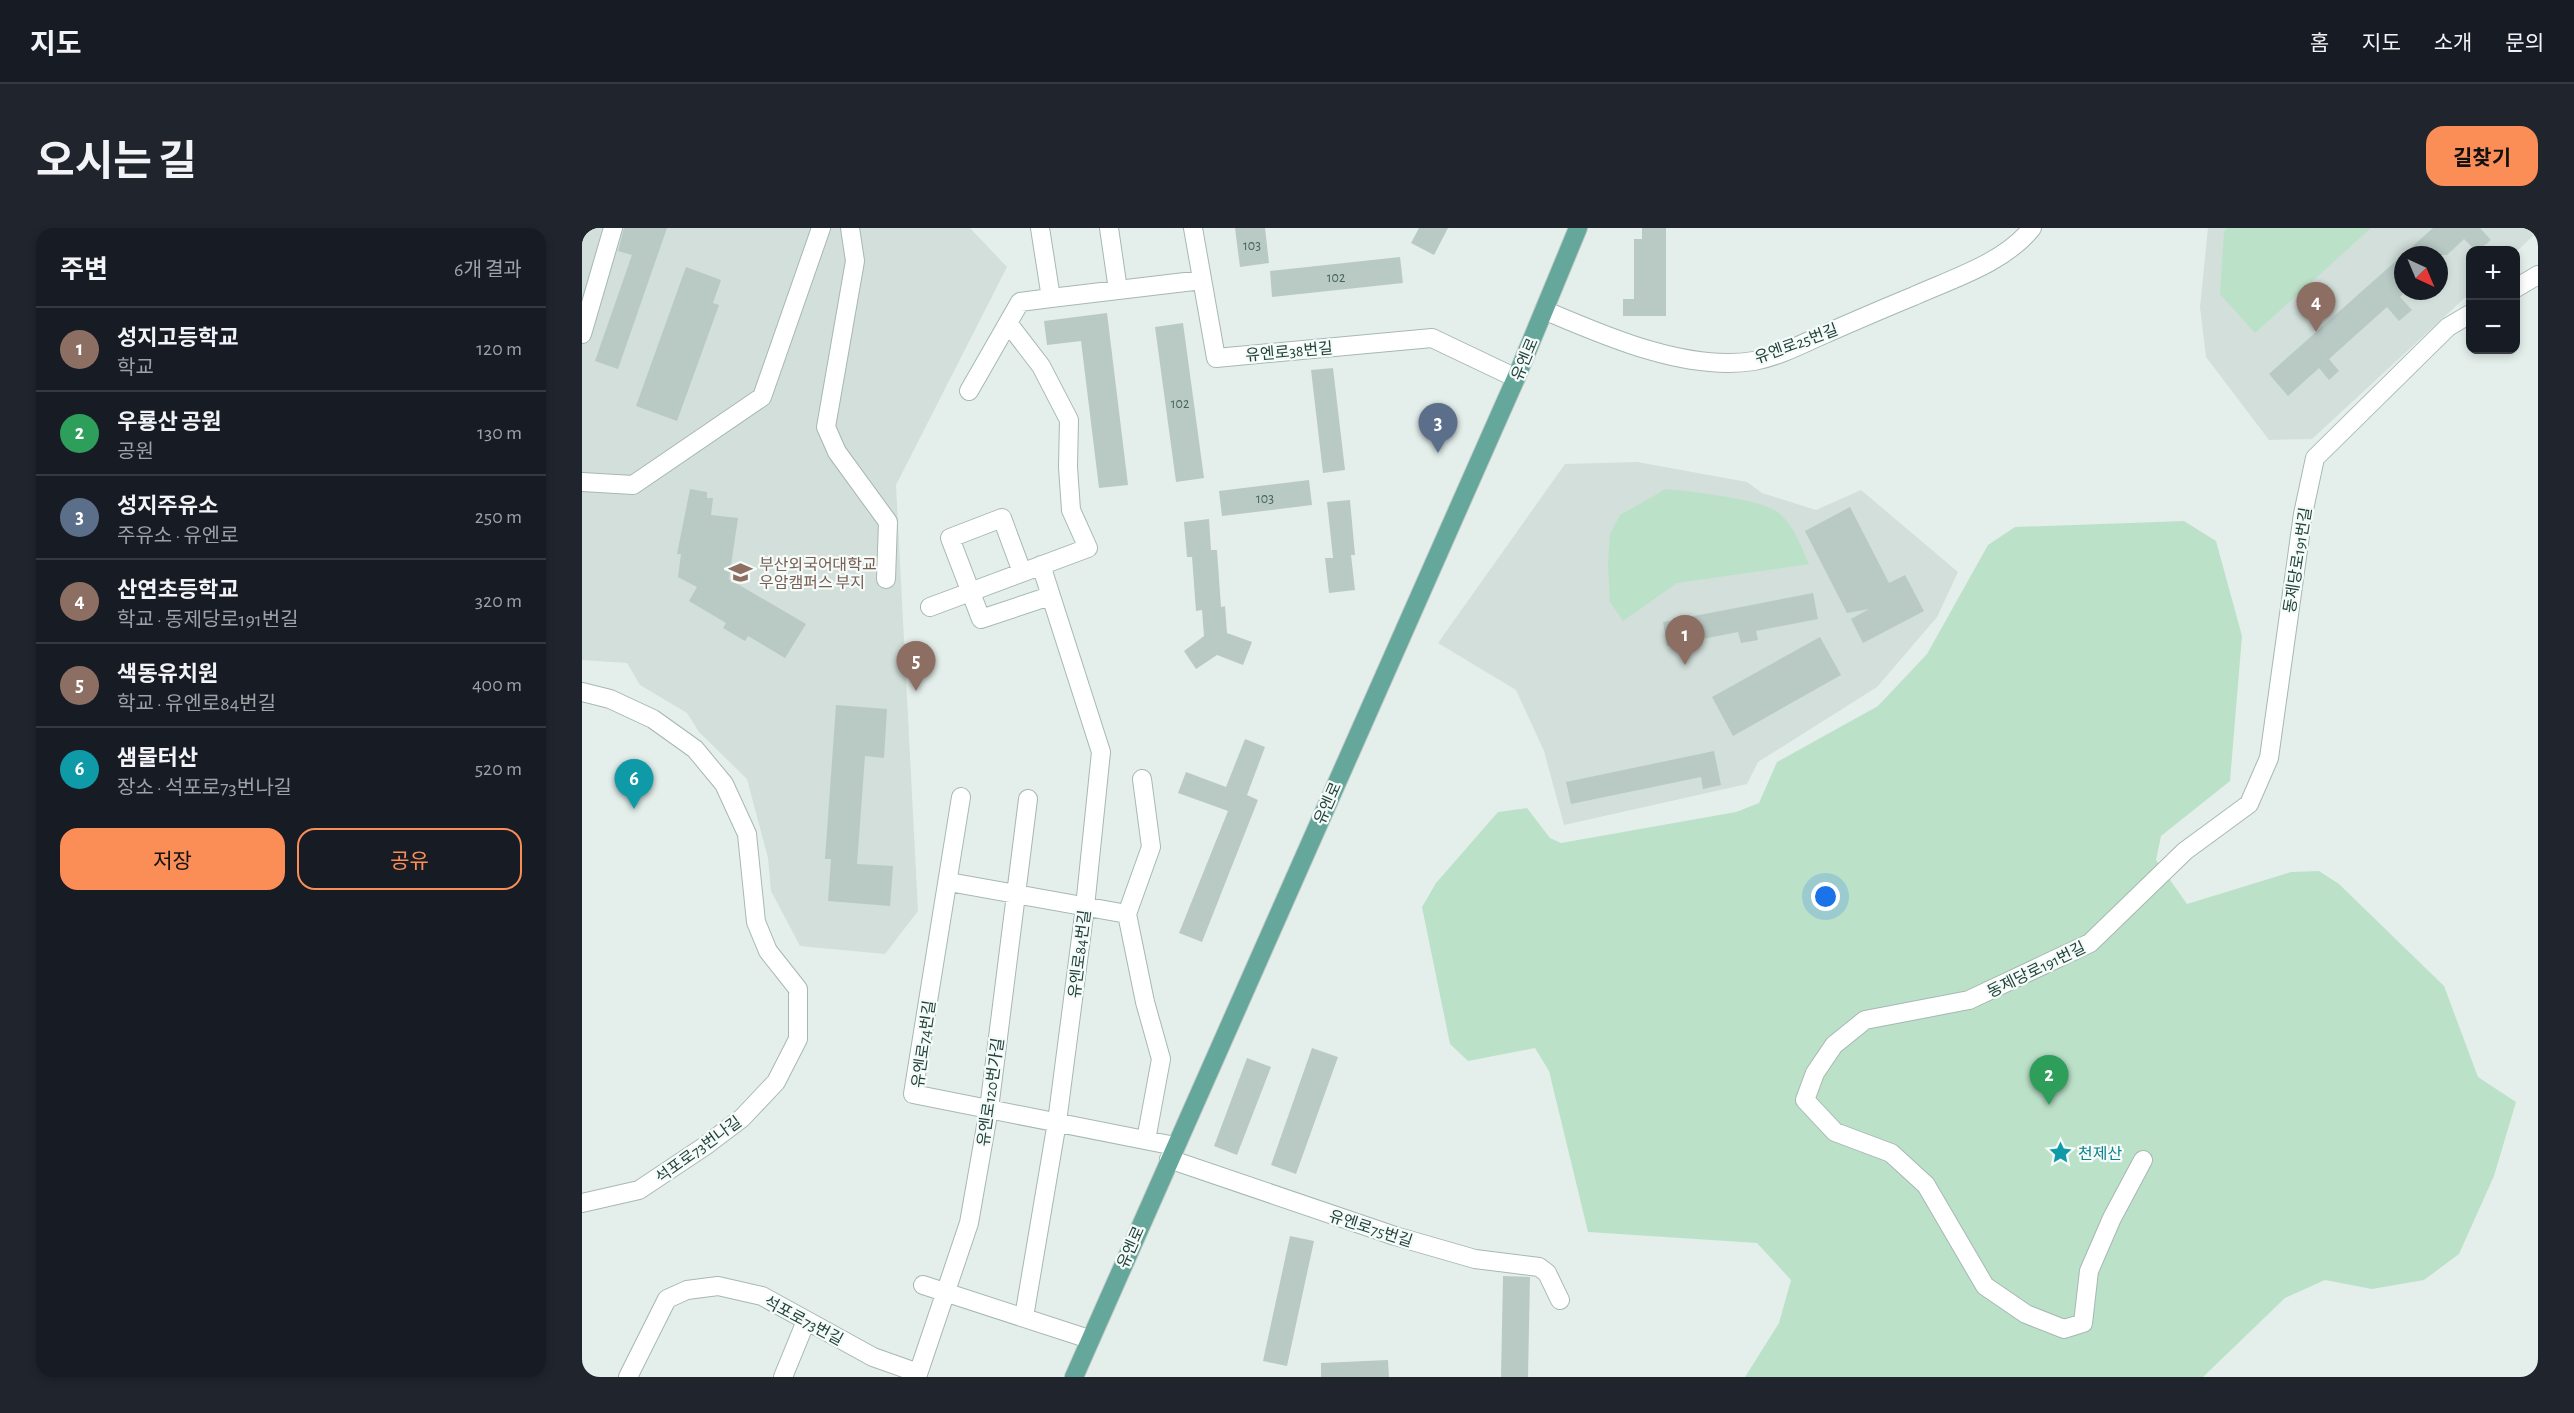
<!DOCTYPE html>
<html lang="ko">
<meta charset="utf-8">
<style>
body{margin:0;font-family:"Alegreya Sans","Noto Sans KR",sans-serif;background:#20242c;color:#f1f3f6}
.controls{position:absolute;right:18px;top:18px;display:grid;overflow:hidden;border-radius:12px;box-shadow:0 3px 9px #0003}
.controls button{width:54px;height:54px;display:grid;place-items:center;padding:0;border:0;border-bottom:2px solid #363941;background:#171b24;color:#f1f3f6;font:30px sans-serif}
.compass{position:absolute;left:1812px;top:18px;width:54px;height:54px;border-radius:50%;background:#171b24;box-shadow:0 3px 9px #0003;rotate:136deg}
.you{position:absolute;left:1244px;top:669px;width:21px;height:21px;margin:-15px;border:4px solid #fff;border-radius:50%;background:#1a73e8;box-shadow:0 0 0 9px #1a73e833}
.badge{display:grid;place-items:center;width:39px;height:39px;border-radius:50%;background:#fb8d56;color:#fff;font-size:20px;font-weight:700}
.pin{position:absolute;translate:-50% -50px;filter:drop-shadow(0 2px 3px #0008)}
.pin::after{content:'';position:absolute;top:32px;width:21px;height:18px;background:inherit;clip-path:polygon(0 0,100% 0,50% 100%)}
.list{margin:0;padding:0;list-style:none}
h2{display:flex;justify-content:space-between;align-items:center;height:78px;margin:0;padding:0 24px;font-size:26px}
h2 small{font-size:20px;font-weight:400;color:#9ea1a6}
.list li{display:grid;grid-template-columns:39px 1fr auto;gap:18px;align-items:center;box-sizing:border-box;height:84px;padding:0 24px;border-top:2px solid #363941}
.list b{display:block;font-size:22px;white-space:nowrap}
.list p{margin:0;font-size:20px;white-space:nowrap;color:#9ea1a6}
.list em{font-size:20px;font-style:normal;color:#9ea1a6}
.actions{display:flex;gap:12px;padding:18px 24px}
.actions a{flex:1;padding:14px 0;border:2px solid #fb8d56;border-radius:18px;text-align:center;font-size:21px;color:#fb8d56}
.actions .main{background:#fb8d56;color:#111}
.map{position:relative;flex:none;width:1956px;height:1149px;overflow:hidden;border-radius:18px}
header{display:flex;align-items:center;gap:36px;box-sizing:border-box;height:84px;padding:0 30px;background:#171b24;border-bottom:2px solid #363941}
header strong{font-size:28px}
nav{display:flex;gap:33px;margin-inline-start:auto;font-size:21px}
.intro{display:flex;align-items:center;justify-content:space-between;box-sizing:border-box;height:144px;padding:0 36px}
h1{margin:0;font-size:42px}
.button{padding:15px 27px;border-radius:18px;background:#fb8d56;color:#111;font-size:21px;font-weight:700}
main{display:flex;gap:36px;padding:0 36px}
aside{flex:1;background:#171b24;border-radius:18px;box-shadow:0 3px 9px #0003}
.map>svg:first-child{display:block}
</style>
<header>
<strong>지도</strong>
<nav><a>홈</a><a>지도</a><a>소개</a><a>문의</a></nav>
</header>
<div class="intro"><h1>오시는 길</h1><a class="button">길찾기</a></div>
<main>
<aside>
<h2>주변<small>6개 결과</small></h2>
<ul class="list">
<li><span class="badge" style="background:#8d6e63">1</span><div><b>성지고등학교</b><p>학교</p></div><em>120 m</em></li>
<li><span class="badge" style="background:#2e9e5b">2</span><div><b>우룡산 공원</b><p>공원</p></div><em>130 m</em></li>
<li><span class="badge" style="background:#5c6f8a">3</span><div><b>성지주유소</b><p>주유소 · 유엔로</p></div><em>250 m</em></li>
<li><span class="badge" style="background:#8d6e63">4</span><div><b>산연초등학교</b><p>학교 · 동제당로191번길</p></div><em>320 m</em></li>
<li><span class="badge" style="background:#8d6e63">5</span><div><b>색동유치원</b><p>학교 · 유엔로84번길</p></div><em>400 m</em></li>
<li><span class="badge" style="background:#0f9aa8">6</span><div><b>샘물터산</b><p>장소 · 석포로73번나길</p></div><em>520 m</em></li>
</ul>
<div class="actions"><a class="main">저장</a><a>공유</a></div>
</aside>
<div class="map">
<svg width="1956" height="1149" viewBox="0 0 1956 1149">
<rect width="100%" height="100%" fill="#e4efeb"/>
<path fill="#d2dfda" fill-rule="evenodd" d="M 0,0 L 388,0 L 425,39 L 314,257 L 336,683 L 303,726 L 218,718 L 189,663 L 186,630 L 165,551 L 117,504 L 105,485 L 58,457 L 45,435 L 0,432 Z
M 1626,0 L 1951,0 L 1952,7 L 1934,24 L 1888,22 L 1888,65 L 1730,211 L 1687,212 L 1624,129 L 1618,79 ZM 1821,27 L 1857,27 L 1857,63 L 1821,63 Z
M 1055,234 L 1165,254 L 1180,265 L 1234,282 L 1279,262 L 1376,344 L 1355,389 L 1295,459 L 1176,534 L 1165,556 L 982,597 L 962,523 L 934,462 L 856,415 L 983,236 Z"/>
<path fill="#bce1c9" d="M 1645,0 L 1789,0 L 1673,105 L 1638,66 L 1642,4 Z
M 1084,261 C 1106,263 1181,271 1197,285 C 1212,298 1219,318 1227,336 L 1095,355 L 1041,393 L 1028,374 L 1026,335 L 1028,306 L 1038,287 Z
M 1602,293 L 1634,313 L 1660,408 L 1648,553 L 1579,608 L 1574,632 L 1605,676 L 1709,644 L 1737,643 L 1757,656 L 1862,758 L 1896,849 L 1934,874 L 1912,948 L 1877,1026 L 1842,1052 L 1790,1061 L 1743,1052 L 1703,1070 L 1621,1149 L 1163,1149 L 1197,1095 L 1209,1052 L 1175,1015 L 1006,1004 L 967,843 L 953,820 L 886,833 L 868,816 L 840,679 L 854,655 L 916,584 L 945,580 L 968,610 L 979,615 L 1154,584 L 1177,575 L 1195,534 L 1296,478 L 1345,426 L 1406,317 L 1433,299 Z"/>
<path fill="#b9cac4" d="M 42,0 L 85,0 L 36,141 L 13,133 L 50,27 L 36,23 Z
M 653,0 L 683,0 L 687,35 L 658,39 Z
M 837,0 L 866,0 L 852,27 L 829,15 Z
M 1060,0 L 1084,0 L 1084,88 L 1041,88 L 1041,71 L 1052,71 L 1052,11 L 1060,11 Z
M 1851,0 L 1898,0 L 1909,12 L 1897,22 L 1893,22 L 1882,11 L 1865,27 L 1821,27 L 1821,66 L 1818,69 L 1830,82 L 1817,93 L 1805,79 L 1747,131 L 1757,143 L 1747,152 L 1737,140 L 1706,168 L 1687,146 Z
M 818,29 L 821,55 L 690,69 L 688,43 Z
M 104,39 L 139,52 L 131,75 L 137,77 L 95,193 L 54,178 Z
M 525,85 L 546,257 L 517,260 L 499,113 L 465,117 L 462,93 Z
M 601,95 L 622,250 L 594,254 L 573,99 Z
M 751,140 L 763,242 L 741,245 L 729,142 Z
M 727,252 L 730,277 L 640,288 L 637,263 Z
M 108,261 L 125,264 L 125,270 L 131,270 L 129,287 L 156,290 L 147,351 L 224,396 L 203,430 L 166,408 L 163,413 L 141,400 L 144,395 L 107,373 L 115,359 L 96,349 L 99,326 L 95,326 Z
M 768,272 L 773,327 L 769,327 L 773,362 L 747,365 L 743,330 L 751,330 L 745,274 Z
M 1268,279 L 1307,355 L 1323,347 L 1342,383 L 1281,415 L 1269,391 L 1287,381 L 1265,385 L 1223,303 Z
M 627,291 L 629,322 L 635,322 L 639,379 L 643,378 L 645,405 L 670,414 L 661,437 L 635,427 L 614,441 L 602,423 L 622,408 L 620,382 L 614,383 L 610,329 L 605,329 L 602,294 Z
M 1231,365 L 1236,391 L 1174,403 L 1176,412 L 1159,415 L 1156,404 L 1085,418 L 1081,394 Z
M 1238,409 L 1259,447 L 1151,508 L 1130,469 Z
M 254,477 L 305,481 L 302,530 L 283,528 L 275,636 L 311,638 L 308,678 L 246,673 L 249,631 L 243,631 Z
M 663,511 L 683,519 L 665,567 L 676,572 L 620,714 L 597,705 L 646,583 L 596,565 L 604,544 L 644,559 Z
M 1132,523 L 1139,557 L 1121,561 L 1119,549 L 989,576 L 984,554 Z
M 730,820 L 756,829 L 714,946 L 689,937 Z
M 665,830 L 689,839 L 655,927 L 632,918 Z
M 708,1008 L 732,1013 L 705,1138 L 681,1133 Z
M 921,1048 L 948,1049 L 946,1149 L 919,1149 Z
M 806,1132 L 807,1149 L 739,1149 L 739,1135 Z"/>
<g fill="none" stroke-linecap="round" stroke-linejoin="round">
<defs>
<path id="minor" d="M 268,0 L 273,33 L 244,199 L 255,224 L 306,294 L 304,351
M 458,0 L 469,70 L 620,52
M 527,0 L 536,62
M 611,0 L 634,130 L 850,110 L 934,150
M 1934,60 L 1956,47
M 962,82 C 1023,108 1104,144 1172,133 C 1194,129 1216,118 1236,109 C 1268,95 1300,81 1332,68 C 1372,50 1422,35 1450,0
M 0,106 L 31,0
M 387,163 L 438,74 L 469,70
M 0,254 L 51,257 L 180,169 L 239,0
M 440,344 L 420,290 L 368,310 L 399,391 L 468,368
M 348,379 L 506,320 L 489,282 L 486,239 L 487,192 L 459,138 L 426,95
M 0,464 L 28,471 L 71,491 L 113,521 L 142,556 L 165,606 L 174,694 L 186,723 L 216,761 L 216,811 L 194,854 L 160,890 L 123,918 L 57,962 L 0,975
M 560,551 L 569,619 L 545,686 L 563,774 L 579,831 L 564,912
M 379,569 L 331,866 L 593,918
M 367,654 L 545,686
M 587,931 L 813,1008 L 893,1031 L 957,1039 L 965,1045 L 978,1072
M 1561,932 L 1530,990 L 1507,1043 L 1501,1095 L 1482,1101 L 1444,1086 L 1403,1058 L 1344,957 L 1309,925 L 1253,904 L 1223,872 L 1233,845 L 1252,817 L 1283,792 L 1387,772 L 1508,715 L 1603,623 L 1667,576 L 1687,530 L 1721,286 L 1733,230 L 1866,99 L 1888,86
M 341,1057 L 507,1111
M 442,1089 L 475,894 L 503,679 L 519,524 L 459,337
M 46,1149 L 85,1071 L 105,1062 L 136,1058 L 180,1068 L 291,1129 L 336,1145
M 201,1149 L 224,1093
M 335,1149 L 387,995 L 407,881 L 446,571"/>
<path id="major" d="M 492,1149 L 934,150 L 996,0"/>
</defs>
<use href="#minor" stroke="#a6b8b3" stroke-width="20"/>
<use href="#major" stroke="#c1cac8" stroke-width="20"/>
<use href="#minor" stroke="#fff" stroke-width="18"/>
<use href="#major" stroke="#66a79c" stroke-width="18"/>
</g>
<defs>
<symbol id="university-bare" viewBox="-9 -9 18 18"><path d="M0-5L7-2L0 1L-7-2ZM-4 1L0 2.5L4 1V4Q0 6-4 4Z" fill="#8d6e63" stroke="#f5fbf8" stroke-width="2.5" paint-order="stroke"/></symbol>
<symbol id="sight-bare" viewBox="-9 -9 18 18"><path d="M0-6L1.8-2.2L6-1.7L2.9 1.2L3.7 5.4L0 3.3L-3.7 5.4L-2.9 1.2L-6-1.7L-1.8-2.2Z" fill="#0f9aa8" stroke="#f5fbf8" stroke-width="2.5" paint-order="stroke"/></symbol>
</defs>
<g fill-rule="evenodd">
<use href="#university-bare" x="142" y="328" width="33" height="33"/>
<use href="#sight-bare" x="1462" y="908" width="33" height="33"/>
</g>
<g text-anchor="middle" stroke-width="4.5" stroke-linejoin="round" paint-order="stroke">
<g font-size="14" fill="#48645e">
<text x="670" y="22">103</text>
<text x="754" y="54">102</text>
<text x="598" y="180">102</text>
<text x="683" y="275">103</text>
</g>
<g font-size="16" fill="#22423c" stroke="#f5fbf8">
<text transform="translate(1214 115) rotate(-20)" y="6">유엔로25번길</text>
<text transform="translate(707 123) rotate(-5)" y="6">유엔로38번길</text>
<text transform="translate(942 131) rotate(-67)" y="6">유엔로</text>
<text transform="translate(1715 332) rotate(-81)" y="6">동제당로191번길</text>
<text transform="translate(745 575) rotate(-66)" y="6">유엔로</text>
<text transform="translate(497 726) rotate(-83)" y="6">유엔로84번길</text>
<text transform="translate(1454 741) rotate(-26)" y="6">동제당로191번길</text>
<text transform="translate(341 816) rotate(-82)" y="6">유엔로74번길</text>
<text transform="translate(408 864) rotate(-82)" y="6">유엔로120번가길</text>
<text transform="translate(116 921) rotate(-36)" y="6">석포로73번나길</text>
<text transform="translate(789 1000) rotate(18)" y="6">유엔로75번길</text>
<text transform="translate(548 1019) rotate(-66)" y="6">유엔로</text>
<text transform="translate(222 1092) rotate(28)" y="6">석포로73번길</text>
</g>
<g font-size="16" fill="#785e54" stroke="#f5fbf8" text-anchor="start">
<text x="177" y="342">부산외국어대학교<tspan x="177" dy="18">우암캠퍼스 부지</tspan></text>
</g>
<g font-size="16" fill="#0d838f" stroke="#f5fbf8" text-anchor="start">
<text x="1496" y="931">천제산</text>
</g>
</g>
</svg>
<div class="controls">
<button>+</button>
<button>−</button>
</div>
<svg class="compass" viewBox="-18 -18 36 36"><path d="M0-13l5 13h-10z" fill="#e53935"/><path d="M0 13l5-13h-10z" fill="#9ea1a6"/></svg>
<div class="you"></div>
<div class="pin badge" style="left:1103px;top:437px;background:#8d6e63">1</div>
<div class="pin badge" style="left:1467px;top:877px;background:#2e9e5b">2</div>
<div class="pin badge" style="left:856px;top:225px;background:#5c6f8a">3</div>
<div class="pin badge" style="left:1734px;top:104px;background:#8d6e63">4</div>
<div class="pin badge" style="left:334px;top:463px;background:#8d6e63">5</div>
<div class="pin badge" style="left:52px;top:581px;background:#0f9aa8">6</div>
</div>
</main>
